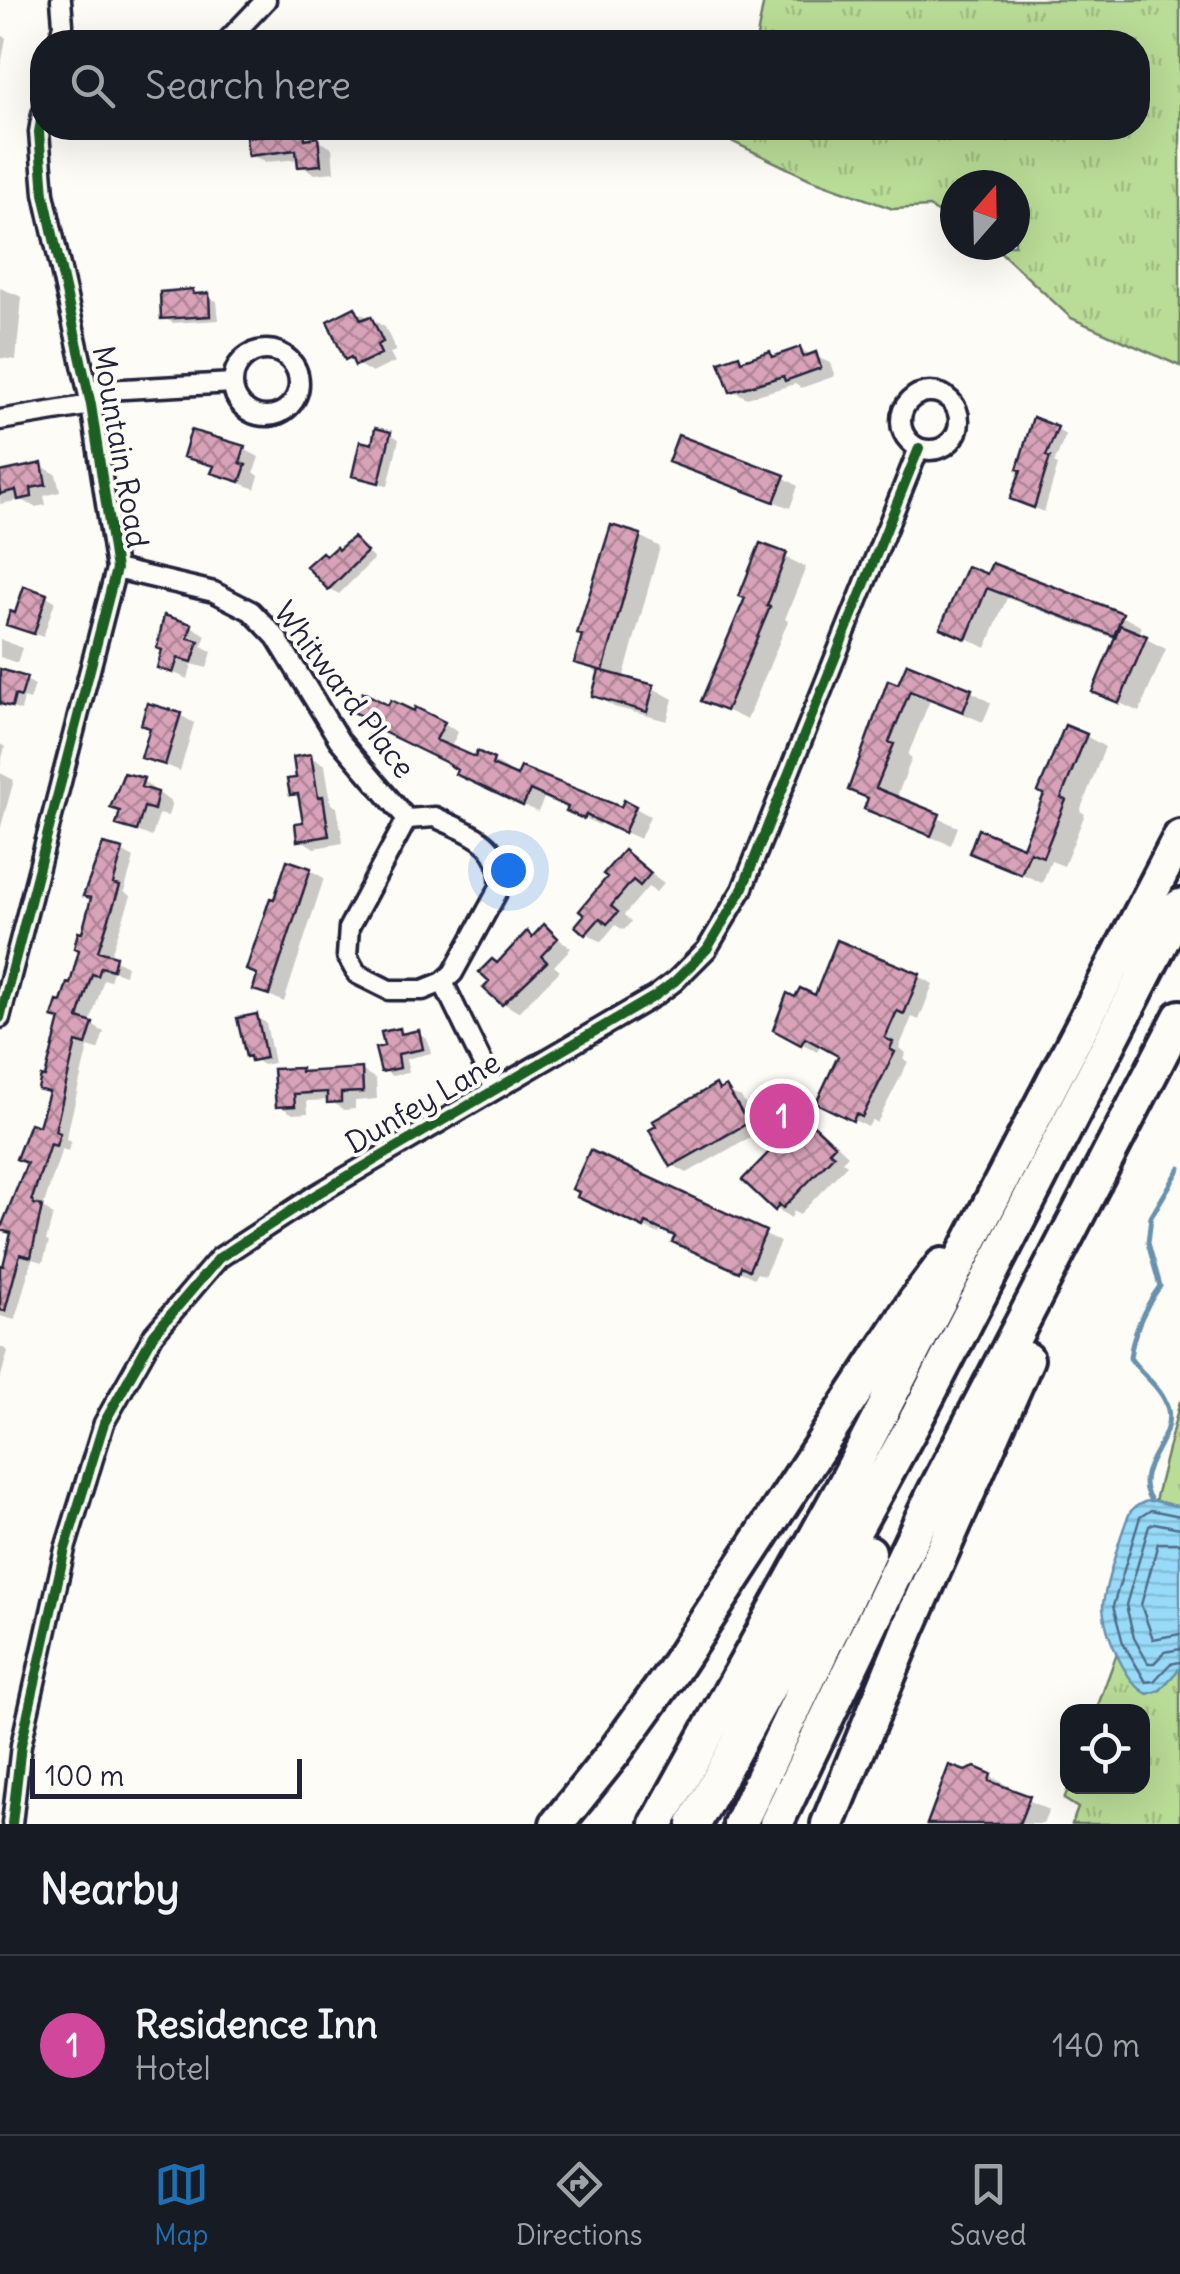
<!DOCTYPE html>
<style>
body{margin:0;font-family:Delius,sans-serif;background:#20242c;color:#f1f3f6}
.controls{position:absolute;right:30px;bottom:30px;display:grid;overflow:hidden;border-radius:20px;box-shadow:0 10px 40px #0002}
.controls button{width:90px;height:90px;display:grid;place-items:center;padding:0;border:0;border-bottom:2px solid #363941;background:#171b24;color:#f1f3f6;font:50px sans-serif}
.compass{position:absolute;left:940px;top:170px;width:90px;height:90px;border-radius:50%;background:#171b24;box-shadow:0 10px 40px #0002;rotate:20deg}
.scale{position:absolute;left:30px;bottom:25px;width:272px;box-sizing:border-box;padding-left:10px;border:5px solid #22223b;border-top:0;font-size:28px;line-height:35px;white-space:nowrap;color:#22223b;-webkit-text-stroke:8px #fdfcf7;paint-order:stroke}
.you{position:absolute;left:508px;top:870px;width:35px;height:35px;margin:-25px;border:8px solid #fff;border-radius:50%;background:#1a73e8;box-shadow:0 0 0 15px #1a73e833}
.badge{display:grid;place-items:center;width:65px;height:65px;border-radius:50%;background:#1f6fb2;color:#fff;font-size:32px;font-weight:700}
.pin{position:absolute;translate:-50% -50%;border:5px solid #fff;box-shadow:0 2px 10px #0006}
.list{margin:0;padding:0;list-style:none}
h2{display:flex;justify-content:space-between;align-items:center;height:130px;margin:0;padding:0 40px;font-size:42px}
h2 small{font-size:32px;font-weight:400;color:#9ea1a6}
.list li{display:grid;grid-template-columns:65px 1fr auto;gap:30px;align-items:center;box-sizing:border-box;height:180px;padding:0 40px;border-top:2px solid #363941}
.list b{display:block;font-size:38px;white-space:nowrap}
.list p{margin:0;font-size:32px;white-space:nowrap;color:#9ea1a6}
.list em{font-size:32px;font-style:normal;color:#9ea1a6}
.icon{flex:none;width:55px;height:55px;fill:none;stroke:currentColor;stroke-width:2;stroke-linecap:round;stroke-linejoin:round}
.map{position:relative;flex:none;width:1180px;height:1824px;overflow:hidden}
.search{position:absolute;background:#171b24;box-shadow:0 10px 40px #0002;left:30px;right:30px;top:30px;height:110px;display:flex;align-items:center;gap:25px;box-sizing:border-box;padding:0 35px;border-radius:40px;color:#9ea1a6;font-size:38px}
.sheet{height:310px;background:#171b24}
nav{display:flex;justify-content:space-around;align-items:center;box-sizing:border-box;height:140px;border-top:2px solid #363941;background:#171b24;font-size:28px;color:#9ea1a6}
nav a{display:grid;justify-items:center;gap:5px}
nav .on{color:#1f6fb2}
.map>svg:first-child{display:block}
</style>
<div class="map">
<svg width="1180" height="1824" viewBox="0 0 1180 1824">
<defs>
<pattern id="grass-tufts" width="24" height="20" patternUnits="userSpaceOnUse" patternTransform="scale(2.5)"><rect width="24" height="20" fill="#b9dc96"/><path d="M3 7l-1-3M5 7V3M7 7l1-3M15 17l-1-3M17 17v-4M19 17l1-3" fill="none" stroke="#9fbc82"/></pattern>
<pattern id="water-rules" width="6" height="5" patternUnits="userSpaceOnUse" patternTransform="scale(2.5)"><rect width="6" height="5" fill="#97dbf9"/><path d="M0 2.5h6" fill="none" stroke="#82bcd6"/></pattern>
<pattern id="building-cross-hatch" width="8" height="8" patternUnits="userSpaceOnUse" patternTransform="scale(2.5)"><rect width="8" height="8" fill="#d8a2b8"/><path d="M0 0l8 8M0 8l8-8" fill="none" stroke="#af8497"/></pattern>
</defs>
<rect width="100%" height="100%" fill="#fdfcf7"/>
<filter id="ink" filterUnits="userSpaceOnUse"><feTurbulence type="fractalNoise" baseFrequency=".01" numOctaves="2"/><feDisplacementMap in="SourceGraphic" scale="20" xChannelSelector="R" yChannelSelector="G"/><feConvolveMatrix kernelMatrix="1 2 1 2 8 2 1 2 1" color-interpolation-filters="sRGB"/></filter>
<g filter="url(#ink)">
<path fill="url(#grass-tufts)" stroke="#6e7f68" stroke-width="2.5" d="M 764,0 L 1180,0 L 1180,366 L 1071,318 L 993,245 L 1015,245 L 1015,185 L 955,185 L 955,222 L 929,207 L 893,209 L 810,179 L 729,140 L 726,128 L 1138,128 L 1138,42 L 756,42 Z
M 1180,1401 L 1180,1507 L 1155,1501 Z
M 1117,1653 L 1122,1663 L 1160,1690 L 1180,1668 L 1180,1824 L 1072,1824 L 1078,1808 L 1064,1799 L 1069,1787 L 1142,1786 L 1142,1712 L 1096,1711 Z"/>
<path fill="url(#water-rules)" stroke="#6891ad" stroke-width="2.5" d="M 1151,1500 L 1180,1507 L 1180,1668 L 1160,1690 L 1148,1694 C 1125,1684 1105,1632 1103,1608 C 1102,1596 1124,1522 1131,1511 C 1136,1505 1143,1502 1151,1500 Z"/>
<path fill="#0003" d="M 0,34 L 6,38 L 0,70 Z
M 272,128 L 317,128 L 318,141 L 332,148 L 334,172 L 315,174 L 300,165 L 300,159 L 265,162 L 250,154 L 273,137 Z
M 0,288 L 22,297 L 16,360 L 0,358 Z
M 192,292 L 217,301 L 219,320 L 173,323 L 164,318 Z
M 355,310 L 385,327 L 396,351 L 390,353 L 395,362 L 372,373 L 347,358 Z
M 799,349 L 830,363 L 835,376 L 801,388 L 795,384 L 747,398 L 732,390 L 739,358 L 746,362 L 769,354 L 777,357 Z
M 1057,430 L 1066,435 L 1054,463 L 1058,465 L 1044,512 L 1022,503 Z
M 390,434 L 399,439 L 388,486 L 355,475 L 373,447 Z
M 244,449 L 259,457 L 254,472 L 259,476 L 255,489 L 214,472 L 226,468 L 198,459 L 198,463 L 186,456 Z
M 671,461 L 783,477 L 798,486 L 790,508 Z
M 42,466 L 56,474 L 60,492 L 44,496 L 46,505 L 35,507 L 21,500 L 0,504 L 0,472 Z
M 640,536 L 660,547 L 623,679 L 653,688 L 673,699 L 667,721 L 614,707 L 594,695 L 600,674 L 577,662 L 585,635 Z
M 353,540 L 374,559 L 339,594 L 330,589 L 310,566 L 340,552 Z
M 762,546 L 806,567 L 785,619 L 788,621 L 747,720 L 704,700 L 748,598 Z
M 968,569 L 1122,616 L 1142,627 L 1138,635 L 1166,649 L 1139,712 L 1095,691 L 1116,639 L 1007,598 L 986,648 L 944,627 Z
M 46,596 L 55,601 L 43,637 L 9,624 Z
M 191,626 L 206,635 L 202,646 L 212,652 L 207,668 L 192,664 L 188,679 L 160,667 Z
M 0,639 L 22,648 L 17,663 L 0,657 Z
M 0,678 L 26,680 L 35,685 L 30,700 L 24,698 L 21,711 L 0,704 Z
M 889,683 L 971,691 L 991,703 L 983,722 L 930,700 L 908,755 L 912,758 L 896,799 L 958,827 L 951,845 L 886,819 L 867,808 L 870,800 L 851,789 Z
M 389,708 L 444,724 L 458,732 L 450,749 L 476,760 L 478,755 L 493,761 L 508,770 L 506,774 L 622,810 L 625,804 L 635,808 L 650,816 L 640,839 L 601,822 L 599,825 L 584,818 L 570,808 L 545,796 L 538,812 L 472,781 Z
M 180,715 L 194,723 L 180,771 L 144,756 Z
M 1086,736 L 1105,747 L 1080,811 L 1085,814 L 1064,866 L 1051,861 L 1042,883 L 972,852 L 1024,850 Z
M 0,744 L 5,747 L 0,766 Z
M 310,757 L 325,765 L 331,804 L 337,807 L 343,843 L 314,848 L 300,839 L 306,824 L 302,799 L 292,794 Z
M 0,773 L 14,780 L 0,830 Z
M 143,781 L 172,803 L 168,816 L 159,814 L 152,837 L 119,824 Z
M 122,851 L 134,858 L 124,892 L 131,896 L 110,957 L 127,966 L 125,975 L 113,971 L 110,981 L 104,979 L 90,1024 L 104,1032 L 98,1050 L 88,1047 L 66,1139 L 71,1142 L 68,1151 L 62,1149 L 43,1207 L 53,1215 L 46,1241 L 49,1242 L 43,1262 L 32,1259 L 15,1320 L 0,1316 L 0,1268 L 4,1269 L 14,1235 L 4,1229 L 51,1094 L 41,1088 L 46,1080 L 63,1020 L 63,1006 L 71,987 L 83,936 Z
M 624,853 L 664,883 L 656,892 L 648,887 L 624,915 L 631,922 L 624,930 L 615,925 L 601,942 L 587,933 Z
M 310,870 L 324,878 L 284,1002 L 256,989 Z
M 544,928 L 571,948 L 554,966 L 560,971 L 518,1012 L 503,1003 L 534,938 Z
M 919,976 L 933,984 L 919,1020 L 912,1017 L 899,1048 L 906,1053 L 903,1059 L 908,1062 L 877,1123 L 872,1120 L 868,1127 L 834,1110 L 841,1055 L 821,1045 L 817,1052 L 776,1029 L 816,999 Z
M 256,1017 L 266,1023 L 274,1063 L 263,1065 L 248,1055 Z
M 399,1030 L 408,1035 L 418,1033 L 427,1038 L 431,1053 L 406,1059 L 409,1072 L 392,1076 L 383,1070 L 387,1048 Z
M 300,1070 L 307,1074 L 361,1070 L 376,1079 L 377,1099 L 355,1101 L 355,1109 L 344,1110 L 330,1100 L 307,1101 L 308,1113 L 293,1114 L 278,1105 Z
M 716,1087 L 741,1097 L 761,1131 L 687,1173 L 672,1165 Z
M 804,1119 L 819,1128 L 848,1155 L 842,1161 L 847,1165 L 799,1215 L 794,1211 L 791,1218 L 777,1209 L 746,1180 Z
M 591,1153 L 780,1242 L 764,1276 L 757,1273 L 754,1278 L 690,1249 L 678,1236 L 661,1229 L 659,1234 L 594,1205 Z
M 0,1346 L 8,1351 L 0,1380 Z
M 965,1774 L 990,1776 L 1010,1787 L 1009,1791 L 1049,1810 L 1043,1824 L 930,1824 Z"/>
<g fill="none" stroke-linecap="round" stroke-linejoin="round">
<path stroke="#516c87" stroke-width="2.5" d="M 1180,1516 L 1151,1510 L 1140,1517 L 1113,1606 L 1123,1643 L 1146,1682 L 1154,1681 L 1170,1664 L 1180,1662
M 1180,1528 L 1154,1523 L 1149,1526 L 1126,1605 L 1134,1638 L 1148,1663 L 1154,1663 L 1165,1652 L 1180,1649
M 1180,1543 L 1158,1543 L 1141,1605 L 1153,1639 L 1180,1634"/>
<path stroke="#6891ad" stroke-width="5" d="M 1151,1500 C 1129,1470 1175,1442 1168,1410 C 1164,1389 1141,1374 1130,1358 C 1133,1332 1145,1307 1160,1286 L 1148,1243 L 1151,1217 L 1180,1168"/>
</g>
<path fill="url(#building-cross-hatch)" stroke="#22223b" stroke-width="2.5" d="M 270,128 L 304,128 L 305,139 L 318,137 L 321,165 L 298,167 L 296,150 L 248,156 L 246,137 L 271,135 Z
M 193,289 L 193,294 L 209,293 L 210,316 L 161,319 L 160,292 Z
M 355,307 L 361,320 L 371,316 L 383,342 L 377,345 L 381,354 L 355,366 L 351,357 L 345,360 L 327,321 Z
M 800,347 L 803,357 L 816,352 L 821,368 L 785,381 L 783,376 L 730,392 L 719,362 L 739,355 L 741,361 L 770,351 L 772,357 Z
M 1033,417 L 1058,427 L 1046,456 L 1050,457 L 1034,508 L 1010,499 L 1021,470 L 1017,469 Z
M 375,428 L 391,432 L 379,483 L 352,476 L 360,441 L 372,444 Z
M 191,430 L 245,446 L 240,463 L 246,465 L 240,482 L 211,473 L 214,466 L 183,457 Z
M 678,435 L 785,475 L 774,502 L 668,462 Z
M 42,463 L 46,485 L 31,488 L 32,497 L 18,500 L 16,490 L 0,494 L 0,472 Z
M 611,525 L 641,534 L 603,671 L 574,663 L 582,635 L 577,634 Z
M 353,537 L 367,552 L 328,590 L 306,566 L 322,552 L 326,556 L 336,547 L 338,550 Z
M 760,543 L 787,553 L 767,606 L 770,607 L 726,711 L 701,701 L 745,598 L 739,596 Z
M 992,563 L 1123,613 L 1114,636 L 987,588 L 966,639 L 940,628 L 967,566 L 987,574 Z
M 24,586 L 47,594 L 34,634 L 6,625 L 10,611 L 15,613 Z
M 164,615 L 192,624 L 188,638 L 199,641 L 192,662 L 178,658 L 173,673 L 157,668 L 162,650 L 157,648 Z
M 1120,625 L 1147,636 L 1119,703 L 1092,692 Z
M 907,663 L 972,689 L 963,712 L 910,691 L 889,742 L 894,744 L 876,788 L 940,814 L 931,836 L 864,809 L 868,798 L 848,790 L 888,680 L 898,684 Z
M 0,669 L 27,677 L 21,697 L 15,695 L 12,707 L 0,704 Z
M 599,670 L 654,685 L 647,712 L 592,696 Z
M 363,692 L 388,705 L 391,700 L 414,711 L 415,707 L 445,722 L 436,740 L 475,757 L 477,751 L 494,759 L 492,765 L 517,776 L 521,767 L 621,807 L 624,800 L 636,806 L 624,833 L 586,815 L 584,819 L 566,811 L 568,807 L 530,790 L 523,806 L 455,774 L 457,770 L 445,762 L 373,727 L 375,722 L 353,712 Z
M 147,703 L 181,713 L 165,765 L 141,758 L 150,728 L 141,725 Z
M 1065,725 L 1087,734 L 1061,798 L 1066,800 L 1043,857 L 1030,852 L 1021,874 L 969,853 L 978,829 L 1023,847 L 1044,794 L 1038,792 Z
M 311,754 L 318,797 L 323,796 L 329,836 L 297,841 L 295,823 L 303,822 L 298,794 L 290,795 L 287,779 L 296,778 L 293,757 Z
M 124,773 L 144,778 L 141,787 L 158,792 L 154,810 L 144,807 L 137,831 L 116,825 L 120,811 L 110,808 Z
M 103,844 L 123,849 L 113,884 L 120,886 L 98,951 L 116,956 L 113,970 L 101,967 L 98,976 L 92,974 L 78,1018 L 93,1023 L 86,1045 L 76,1042 L 55,1131 L 60,1133 L 56,1146 L 50,1144 L 32,1199 L 34,1204 L 42,1206 L 31,1257 L 20,1254 L 5,1311 L 0,1310 L 0,1265 L 3,1266 L 11,1233 L 0,1230 L 27,1163 L 16,1159 L 30,1123 L 39,1126 L 49,1092 L 38,1089 L 41,1076 L 45,1077 L 60,1019 L 52,1017 L 57,1001 L 61,1002 L 67,983 L 70,984 L 79,950 L 74,948 L 78,932 L 82,933 L 91,898 L 83,896 Z
M 624,850 L 651,873 L 640,886 L 633,880 L 611,906 L 618,912 L 607,924 L 600,918 L 585,935 L 575,926 L 584,915 L 579,911 L 607,877 L 603,874 Z
M 287,860 L 311,868 L 269,995 L 253,990 L 257,974 L 246,970 L 270,898 L 274,899 Z
M 544,924 L 558,938 L 541,956 L 547,962 L 502,1005 L 483,988 L 489,981 L 479,972 L 492,959 L 497,963 L 527,931 L 532,937 Z
M 837,940 L 920,974 L 904,1014 L 897,1011 L 885,1038 L 893,1042 L 890,1049 L 895,1052 L 862,1117 L 856,1114 L 853,1121 L 816,1103 L 838,1056 L 805,1038 L 801,1045 L 773,1030 L 787,993 L 795,997 L 800,988 L 815,995 Z
M 257,1014 L 266,1058 L 251,1061 L 250,1056 L 246,1057 L 237,1018 Z
M 400,1028 L 401,1034 L 419,1030 L 423,1049 L 398,1054 L 400,1068 L 381,1072 L 375,1048 L 384,1046 L 381,1032 Z
M 301,1068 L 301,1072 L 362,1068 L 363,1092 L 341,1093 L 341,1102 L 327,1103 L 327,1092 L 294,1094 L 295,1106 L 276,1107 L 273,1069 Z
M 716,1084 L 719,1090 L 726,1086 L 748,1123 L 670,1167 L 649,1130 L 656,1126 L 653,1121 Z
M 804,1116 L 835,1145 L 829,1151 L 834,1155 L 783,1208 L 779,1204 L 775,1211 L 742,1180 Z
M 590,1150 L 766,1231 L 749,1270 L 741,1266 L 739,1272 L 672,1242 L 675,1236 L 646,1223 L 644,1228 L 577,1197 L 579,1192 L 572,1189 Z
M 949,1765 L 965,1771 L 975,1767 L 991,1774 L 989,1781 L 1030,1796 L 1019,1824 L 927,1824 Z"/>
<g fill="none" stroke-linecap="round" stroke-linejoin="round">
<defs>
<path id="minor" d="M 59,42 L 63,24 L 61,0
M 226,42 L 266,0
M233 383a33 33 0 1 1 66 0a33 33 0 1 1-66 0Z
M 88,391 L 233,383
M901 421a29 29 0 1 1 58 0a29 29 0 1 1-58 0Z
M 0,420 L 91,405
M 116,569 L 214,592 L 251,611 L 276,637 L 339,740 L 407,819
M 435,817 C 469,834 504,841 500,887 L 453,973 L 443,982 L 423,990 L 389,990 L 357,974 L 347,956 L 349,927 L 407,819 Z
M 443,982 L 495,1089
M 0,1018 L 116,569 L 91,405 L 44,194 L 39,132 L 42,114
M 12,1824 L 21,1745 L 65,1549 L 104,1423 L 154,1334 L 219,1258 L 317,1194 L 655,996 L 675,981 L 707,949 L 742,890 L 919,448"/>
<path id="motorway" d="M 557,1824 L 613,1754 L 671,1674 L 915,1301 L 942,1265
M 657,1824 L 842,1489 L 1180,837
M 694,1824 L 917,1417 L 1180,906
M 740,1824 L 869,1552
M 776,1824 L 933,1495 L 1180,1017
M 828,1824 L 908,1629 L 1027,1359"/>
</defs>
<use href="#minor" stroke="#22223b" stroke-width="25"/>
<use href="#motorway" stroke="#22223b" stroke-width="40"/>
<use href="#minor" stroke="#fdfcf7" stroke-width="18"/>
<use href="#motorway" stroke="#fdfcf7" stroke-width="32"/>
<defs>
<path id="cycleway" d="M 0,1018 L 116,569 L 91,405 L 44,194 L 39,132 L 42,114
M 12,1824 L 21,1745 L 65,1549 L 104,1423 L 154,1334 L 219,1258 L 317,1194 L 655,996 L 675,981 L 707,949 L 742,890 L 919,448"/>
</defs>
<use href="#cycleway" stroke="#fdfcf7" stroke-width="16"/>
<use href="#cycleway" stroke="#1b5e20" stroke-width="10"/>
</g>
</g>
<g text-anchor="middle" stroke-width="8" stroke-linejoin="round" paint-order="stroke">
<g font-size="30" fill="#22223b" stroke="#fdfcf7">
<text transform="translate(120 447) rotate(80)" y="10">Mountain Road</text>
<text transform="translate(344 690) rotate(53)" y="10">Whitward Place</text>
<text transform="translate(423 1103) rotate(-30)" y="10">Dunfey Lane</text>
</g>
</g>
</svg>
<div class="controls">
<button><svg class="icon" aria-label="locate" viewBox="0 0 24 24"><circle cx="12" cy="12" r="6"/><path d="M12 2v4M12 18v4M2 12h4M18 12h4"/></svg></button>
</div>
<svg class="compass" viewBox="-18 -18 36 36"><path d="M0-13l5 13h-10z" fill="#e53935"/><path d="M0 13l5-13h-10z" fill="#9ea1a6"/></svg>
<div class="scale">100 m</div>
<div class="you"></div>
<div class="pin badge" style="left:782px;top:1116px;background:#d1479c">1</div>
<div class="search"><svg class="icon" aria-label="search" viewBox="0 0 24 24"><circle cx="10" cy="10" r="6"/><path d="M15 15l6 6"/></svg>Search here</div>
</div>
<section class="sheet">
<h2>Nearby<small></small></h2>
<ul class="list">
<li><span class="badge" style="background:#d1479c">1</span><div><b>Residence Inn</b><p>Hotel</p></div><em>140 m</em></li>
</ul>
</section>
<nav>
<a class="on"><svg class="icon" aria-label="map" viewBox="0 0 24 24"><path d="M3 6l6-2 6 2 6-2v14l-6 2-6-2-6 2zM9 4v14M15 6v14"/></svg>Map</a>
<a><svg class="icon" aria-label="directions" viewBox="0 0 24 24"><path d="M12 3l9 9-9 9-9-9zM9 14v-3h6M13 9l2 2-2 2"/></svg>Directions</a>
<a><svg class="icon" aria-label="saved" viewBox="0 0 24 24"><path d="M7 4h10v16l-5-4-5 4z"/></svg>Saved</a>
</nav>
